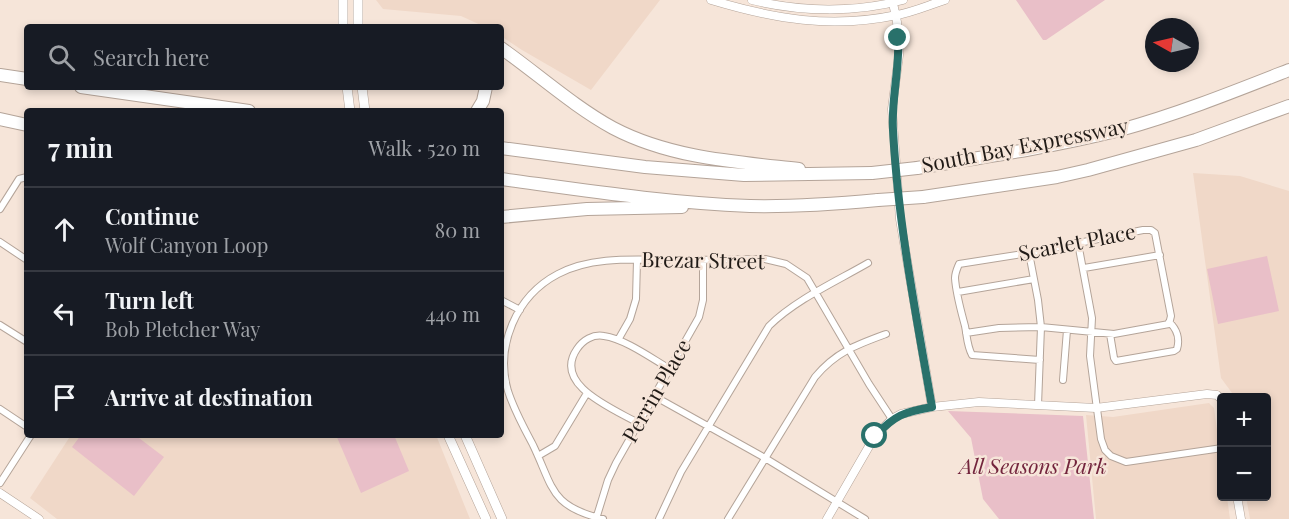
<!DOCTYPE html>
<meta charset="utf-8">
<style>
body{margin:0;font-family:"Playfair Display",serif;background:#20242c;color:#f1f3f6}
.controls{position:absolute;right:18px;bottom:18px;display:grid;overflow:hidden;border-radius:6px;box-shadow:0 3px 9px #0003}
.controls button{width:54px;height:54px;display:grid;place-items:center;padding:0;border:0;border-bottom:2px solid #363941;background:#171b24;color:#f1f3f6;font:30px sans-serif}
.compass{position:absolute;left:1145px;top:18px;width:54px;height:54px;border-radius:50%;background:#171b24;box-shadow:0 3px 9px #0003;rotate:278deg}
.stop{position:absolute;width:18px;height:18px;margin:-14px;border:4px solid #29716b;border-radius:50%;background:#fff}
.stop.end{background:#29716b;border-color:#fff;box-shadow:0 2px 6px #0008}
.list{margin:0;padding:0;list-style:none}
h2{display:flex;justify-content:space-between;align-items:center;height:78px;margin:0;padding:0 24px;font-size:26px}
h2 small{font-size:20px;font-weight:400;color:#9ea1a6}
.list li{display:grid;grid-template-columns:39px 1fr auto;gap:18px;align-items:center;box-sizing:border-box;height:84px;padding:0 24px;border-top:2px solid #363941}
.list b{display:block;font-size:22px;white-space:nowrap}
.list p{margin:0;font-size:20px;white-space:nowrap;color:#9ea1a6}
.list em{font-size:20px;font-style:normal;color:#9ea1a6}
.icon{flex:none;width:33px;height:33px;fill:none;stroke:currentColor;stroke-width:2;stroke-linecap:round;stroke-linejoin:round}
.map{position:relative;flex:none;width:1289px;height:519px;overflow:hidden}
.search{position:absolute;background:#171b24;box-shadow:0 3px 9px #0003;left:24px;top:24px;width:480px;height:66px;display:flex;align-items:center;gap:15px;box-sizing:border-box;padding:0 21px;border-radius:6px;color:#9ea1a6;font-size:22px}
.panel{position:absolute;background:#171b24;box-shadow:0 3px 9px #0003;left:24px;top:108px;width:480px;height:330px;border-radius:6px}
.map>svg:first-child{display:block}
</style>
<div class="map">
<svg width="1289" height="519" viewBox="0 0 1289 519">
<rect width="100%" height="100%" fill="#f6e5d9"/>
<path fill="#f0d8c8" d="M 376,0 L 660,0 L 591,90 L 522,50 L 501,36 L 501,27 L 485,27 L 461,16 L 383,9 Z
M 1193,173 L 1240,176 L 1289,191 L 1289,519 L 1250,519 L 1246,497 L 1266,496 L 1266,398 L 1235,397 L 1221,378 Z
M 1209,403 L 1214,408 L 1221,459 L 1222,496 L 1227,497 L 1230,519 L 1096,519 L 1086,415 L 1113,417 Z
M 71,435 L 436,435 L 470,519 L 57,519 L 30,498 Z"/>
<path fill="#e9bfc8" d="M 1016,0 L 1105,0 L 1046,40 L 1043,40 Z
M 1267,256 L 1279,311 L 1218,324 L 1207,269 Z
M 948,411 L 1083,416 L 1094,519 L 999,519 L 983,499 L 971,438 Z
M 81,435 L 135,435 L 164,457 L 134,496 L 72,447 Z
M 336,435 L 394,435 L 409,471 L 361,493 Z"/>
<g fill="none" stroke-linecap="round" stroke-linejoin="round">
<defs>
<path id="minor" d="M 0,209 L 19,179 L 27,177
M 0,242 L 27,260
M 1078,243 L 1092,318 L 1090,356 L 1101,439 L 1105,450 L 1111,456 L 1126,462 L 1222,448
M 1029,253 L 1038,300 L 1041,327 L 1038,405
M 1084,268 L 1160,255
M 958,292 L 1034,279
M 501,300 L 520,310
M 0,325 L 27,342
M 966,333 L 999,328 L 1041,327 L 1114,334 L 1169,324 L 1171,316 L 1155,233 L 1151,230 L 1143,230 L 1029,253 L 959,264 C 957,269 955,273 955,278 C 956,294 961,311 965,326 C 967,336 967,346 972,355 L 1040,360
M 1110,334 L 1114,358 L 1116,361 L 1174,351 L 1177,349 C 1180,339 1177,329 1169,322
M 618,340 L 630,319 L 636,299 L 637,260
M 1063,380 L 1067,330
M 654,396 L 765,458 L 865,519
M 0,409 L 27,427
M 638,423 C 614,409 552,385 577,349 C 583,340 593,334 604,336 C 625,339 651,358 670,369
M 538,456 L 555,446 L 587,393
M 0,483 L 31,435
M 596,519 L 608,480 L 616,463 L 699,317 L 703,300 L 703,260
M 603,519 C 550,506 554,489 533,445 C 524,428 514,410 508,391 C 495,346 516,296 558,274 C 593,255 639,260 679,260 C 707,260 736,259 765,259 L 786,264 L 807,278 L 869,384 L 892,419
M 659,519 L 681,472 L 769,326 C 795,300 837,281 868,263
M 728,519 L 815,377 C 836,352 856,345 886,334"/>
<path id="tertiary" d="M 711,0 C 774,19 831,29 897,15 C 913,12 929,5 945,0
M 752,0 C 800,12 856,13 903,0
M 893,3 L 897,22 L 899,55 L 892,109 L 900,219 L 932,407
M 0,493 L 39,519
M 1237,496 L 1241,519
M 827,519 L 875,436 L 892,419 L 901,414 L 932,407 L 979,402 L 1096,408 L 1207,394 L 1217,395 L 1222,400"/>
<path id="secondary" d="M 343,27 L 343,0
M 358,27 L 358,0
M 347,87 L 350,111
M 362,87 L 365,111
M 448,435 L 486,519
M 465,435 L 502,519"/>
<path id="motorway" d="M 501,48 C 538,74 573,106 613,128 C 670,158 736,162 799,169
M 0,75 L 27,79
M 81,87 L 249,111
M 477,111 L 483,101 L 486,87
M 0,119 L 27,125
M 501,148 L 645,167 L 744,175 L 872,173
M 917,168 C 985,157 1053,147 1120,130 C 1178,114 1233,92 1289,70
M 501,179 C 583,190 667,203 750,206 C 793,207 835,204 878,200
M 923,197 L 1057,177 L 1088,170 L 1196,140 L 1289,106
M 501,217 L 587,209 L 682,207"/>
</defs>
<use href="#minor" stroke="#b4a499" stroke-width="8"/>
<use href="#tertiary" stroke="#b4a499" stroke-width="9"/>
<use href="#secondary" stroke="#b4a499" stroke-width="10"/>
<use href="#motorway" stroke="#b4a499" stroke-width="14"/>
<use href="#minor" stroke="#fff" stroke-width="6"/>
<use href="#tertiary" stroke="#fff" stroke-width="8"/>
<use href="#secondary" stroke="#fff" stroke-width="9"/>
<use href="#motorway" stroke="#fff" stroke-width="12"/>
<defs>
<path id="motorway-bridge" d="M 872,173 L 917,168
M 878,200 L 923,197"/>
</defs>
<use href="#motorway-bridge" stroke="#b4a499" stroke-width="14" stroke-linecap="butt"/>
<use href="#motorway-bridge" stroke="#fff" stroke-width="12"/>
</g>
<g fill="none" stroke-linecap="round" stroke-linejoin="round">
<path stroke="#29716b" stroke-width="8" d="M 875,436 C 895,415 904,412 932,407 C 916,315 898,223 893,130 C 891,99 900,69 898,38"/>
</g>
<g text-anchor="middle" stroke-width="5" stroke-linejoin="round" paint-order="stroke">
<g font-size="21" fill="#211b17" stroke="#f6e5d9">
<text transform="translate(1025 146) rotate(-11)" y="7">South Bay Expressway</text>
<text transform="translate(1077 243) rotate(-11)" y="7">Scarlet Place</text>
<text transform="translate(703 261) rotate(1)" y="7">Brezar Street</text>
<text transform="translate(657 391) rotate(-60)" y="7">Perrin Place</text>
</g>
<g font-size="21" font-style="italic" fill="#73253d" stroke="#f6e5d9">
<text x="1033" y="474">All Seasons Park</text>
</g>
</g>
</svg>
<div class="controls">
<button>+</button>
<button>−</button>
</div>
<svg class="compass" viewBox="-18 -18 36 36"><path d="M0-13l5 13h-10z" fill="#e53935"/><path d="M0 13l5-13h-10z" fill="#9ea1a6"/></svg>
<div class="stop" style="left:875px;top:436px"></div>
<div class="stop end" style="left:898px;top:38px"></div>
<div class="search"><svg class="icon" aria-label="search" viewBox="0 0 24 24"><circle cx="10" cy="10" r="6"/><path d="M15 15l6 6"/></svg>Search here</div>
<section class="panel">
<h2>7 min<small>Walk · 520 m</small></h2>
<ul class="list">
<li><svg class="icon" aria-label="ahead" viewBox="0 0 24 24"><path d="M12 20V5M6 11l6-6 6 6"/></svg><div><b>Continue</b><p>Wolf Canyon Loop</p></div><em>80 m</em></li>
<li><svg class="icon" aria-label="left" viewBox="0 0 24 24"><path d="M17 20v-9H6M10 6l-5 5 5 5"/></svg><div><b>Turn left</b><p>Bob Pletcher Way</p></div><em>440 m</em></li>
<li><svg class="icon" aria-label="arrive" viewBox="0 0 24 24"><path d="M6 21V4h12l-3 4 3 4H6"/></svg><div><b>Arrive at destination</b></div></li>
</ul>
</section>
</div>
